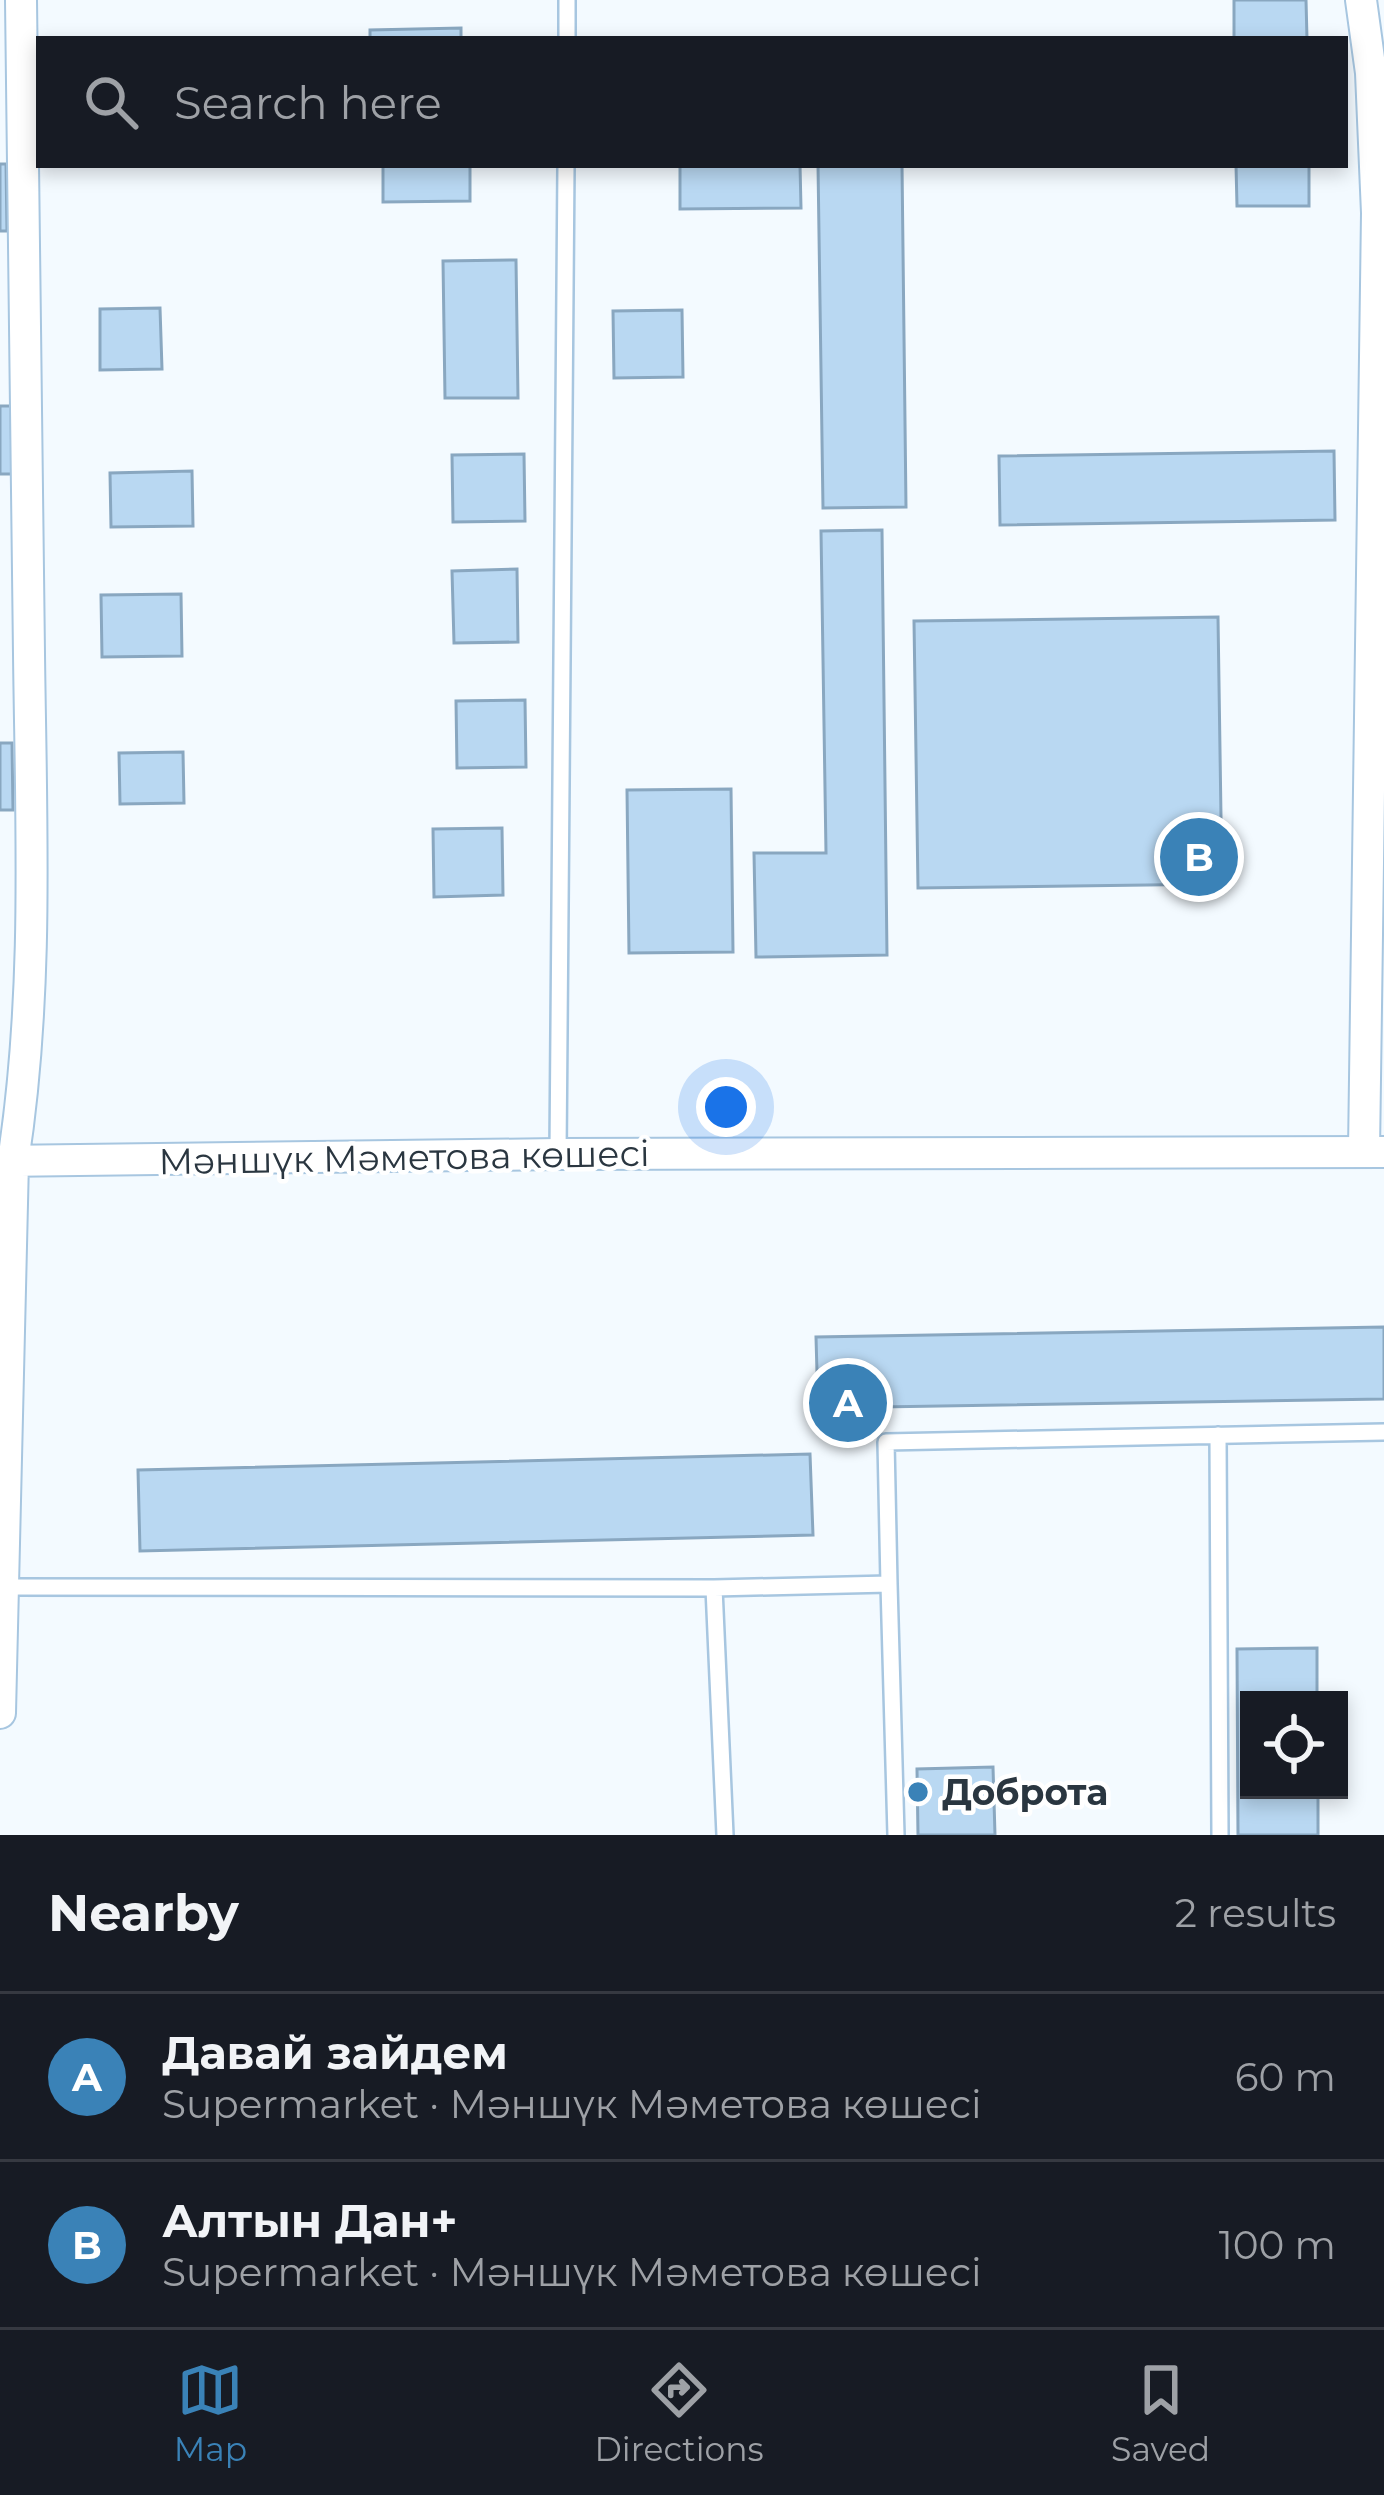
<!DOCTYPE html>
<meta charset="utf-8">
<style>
body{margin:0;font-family:Montserrat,sans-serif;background:#242831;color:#f1f3f6}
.controls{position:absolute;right:36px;bottom:36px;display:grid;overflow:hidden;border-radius:0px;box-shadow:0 6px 18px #0003}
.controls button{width:108px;height:108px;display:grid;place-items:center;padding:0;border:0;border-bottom:3px solid #363941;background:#171b24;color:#f1f3f6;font:60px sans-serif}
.you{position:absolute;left:726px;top:1107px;width:42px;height:42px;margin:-30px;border:9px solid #fff;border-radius:50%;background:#1a73e8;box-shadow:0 0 0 18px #1a73e833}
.badge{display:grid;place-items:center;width:78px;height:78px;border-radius:50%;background:#3a82b7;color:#fff;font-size:39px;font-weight:700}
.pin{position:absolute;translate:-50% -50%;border:6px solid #fff;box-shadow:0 3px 12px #0006}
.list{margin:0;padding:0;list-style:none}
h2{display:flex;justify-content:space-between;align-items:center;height:156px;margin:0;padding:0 48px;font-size:51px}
h2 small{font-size:39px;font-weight:400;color:#9ea1a6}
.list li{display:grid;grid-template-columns:78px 1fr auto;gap:36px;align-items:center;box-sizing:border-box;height:168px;padding:0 48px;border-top:3px solid #363941}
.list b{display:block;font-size:45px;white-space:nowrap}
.list p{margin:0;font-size:39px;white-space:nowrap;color:#9ea1a6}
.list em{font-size:39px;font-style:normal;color:#9ea1a6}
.icon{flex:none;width:66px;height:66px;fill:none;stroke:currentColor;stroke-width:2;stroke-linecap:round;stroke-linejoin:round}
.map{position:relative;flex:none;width:1384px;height:1835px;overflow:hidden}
.search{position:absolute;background:#171b24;box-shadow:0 6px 18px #0003;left:36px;right:36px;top:36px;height:132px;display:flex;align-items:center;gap:30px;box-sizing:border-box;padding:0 42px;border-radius:0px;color:#9ea1a6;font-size:45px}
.sheet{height:492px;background:#171b24}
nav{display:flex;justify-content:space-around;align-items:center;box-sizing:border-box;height:168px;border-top:3px solid #363941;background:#171b24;font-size:33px;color:#9ea1a6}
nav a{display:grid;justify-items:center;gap:6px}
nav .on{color:#3a82b7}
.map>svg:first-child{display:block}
</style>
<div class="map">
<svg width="1384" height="1835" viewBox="0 0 1384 1835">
<rect width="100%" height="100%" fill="#f3faff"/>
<path fill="#b9d8f2" stroke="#89a7c0" stroke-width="3" d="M 1234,0 L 1306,0 L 1307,39 L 1234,39 Z
M 461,28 L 461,39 L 370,39 L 370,30 Z
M 0,164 L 6,164 L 7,231 L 0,231 Z
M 383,165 L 470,165 L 470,201 L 383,202 Z
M 680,165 L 800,165 L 801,208 L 680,209 Z
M 818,165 L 902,165 L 906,507 L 823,508 Z
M 1236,165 L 1309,165 L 1309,206 L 1237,206 Z
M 516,260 L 518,398 L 445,398 L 443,261 Z
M 160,308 L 162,369 L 100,370 L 100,309 Z
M 682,310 L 683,377 L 614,378 L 613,311 Z
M 0,406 L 11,406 L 12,474 L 0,474 Z
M 1334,451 L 1335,520 L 1000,525 L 999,456 Z
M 524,454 L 525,521 L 453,522 L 452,455 Z
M 192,471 L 193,526 L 111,527 L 110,473 Z
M 882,530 L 887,955 L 756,957 L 754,853 L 826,853 L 821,531 Z
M 517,569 L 518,642 L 454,643 L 452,571 Z
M 181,594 L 182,656 L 102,657 L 101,595 Z
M 1218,617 L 1222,884 L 918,888 L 914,621 Z
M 525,700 L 526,767 L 457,768 L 456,701 Z
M 0,743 L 12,743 L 13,810 L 0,810 Z
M 183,752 L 184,803 L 120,804 L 119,753 Z
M 731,789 L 733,952 L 629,953 L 627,790 Z
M 502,828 L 503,895 L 434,897 L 433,829 Z
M 1384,1327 L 1384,1399 L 818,1408 L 816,1337 Z
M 810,1454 L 813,1535 L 140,1551 L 138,1470 Z
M 1317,1648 L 1317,1700 L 1249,1700 L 1249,1790 L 1318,1790 L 1318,1835 L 1238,1835 L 1237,1649 Z
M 993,1767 L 995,1835 L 918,1835 L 917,1769 Z"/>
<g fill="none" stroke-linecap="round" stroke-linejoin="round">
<defs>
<path id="lane" d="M 567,39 L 567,0
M 558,1154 L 566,165
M 1218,1435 L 1220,1835
M 889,1584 L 896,1835
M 3,1587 L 714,1588 L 889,1584 L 886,1442 L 1384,1432
M 714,1588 L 725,1835"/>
<path id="street" d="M 1361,0 L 1371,73 L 1377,213 L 1364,1151
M 0,1161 L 558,1154 L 1384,1152
M 0,1713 L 13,1161 C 39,994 31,822 29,654 C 26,436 24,218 21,0"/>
</defs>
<use href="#lane" stroke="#a7c6e0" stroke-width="20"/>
<use href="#street" stroke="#a7c6e0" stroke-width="34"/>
<use href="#lane" stroke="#fff" stroke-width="15"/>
<use href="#street" stroke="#fff" stroke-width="30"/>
</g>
<circle fill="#3a82b7" stroke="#fff" stroke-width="4.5" cx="918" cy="1792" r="12"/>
<g text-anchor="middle" stroke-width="9" stroke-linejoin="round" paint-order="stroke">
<g font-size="36" fill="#2a3640" stroke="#fff">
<text transform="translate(404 1157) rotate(-1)" y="13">Мәншүк Мәметова көшесі</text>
</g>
<g font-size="36" font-weight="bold" fill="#2a3640" stroke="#fff" text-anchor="start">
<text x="942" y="1805">Доброта</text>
</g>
</g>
</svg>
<div class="controls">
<button><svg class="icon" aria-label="locate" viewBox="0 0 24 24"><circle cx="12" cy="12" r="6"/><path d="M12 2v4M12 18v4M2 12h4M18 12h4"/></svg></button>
</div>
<div class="you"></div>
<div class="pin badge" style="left:848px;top:1403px">A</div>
<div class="pin badge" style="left:1199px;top:857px">B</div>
<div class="search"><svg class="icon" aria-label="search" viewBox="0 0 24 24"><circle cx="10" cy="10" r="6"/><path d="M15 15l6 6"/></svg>Search here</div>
</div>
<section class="sheet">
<h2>Nearby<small>2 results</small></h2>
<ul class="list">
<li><span class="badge">A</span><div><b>Давай зайдем</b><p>Supermarket · Мәншүк Мәметова көшесі</p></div><em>60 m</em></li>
<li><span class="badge">B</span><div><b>Алтын Дан+</b><p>Supermarket · Мәншүк Мәметова көшесі</p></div><em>100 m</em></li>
</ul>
</section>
<nav>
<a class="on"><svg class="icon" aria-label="map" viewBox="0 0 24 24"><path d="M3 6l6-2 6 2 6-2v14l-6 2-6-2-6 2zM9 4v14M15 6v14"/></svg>Map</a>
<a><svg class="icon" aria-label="directions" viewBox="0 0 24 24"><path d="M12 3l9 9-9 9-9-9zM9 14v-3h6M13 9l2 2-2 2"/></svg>Directions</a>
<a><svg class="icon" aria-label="saved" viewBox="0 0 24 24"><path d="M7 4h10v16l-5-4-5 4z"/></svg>Saved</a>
</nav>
